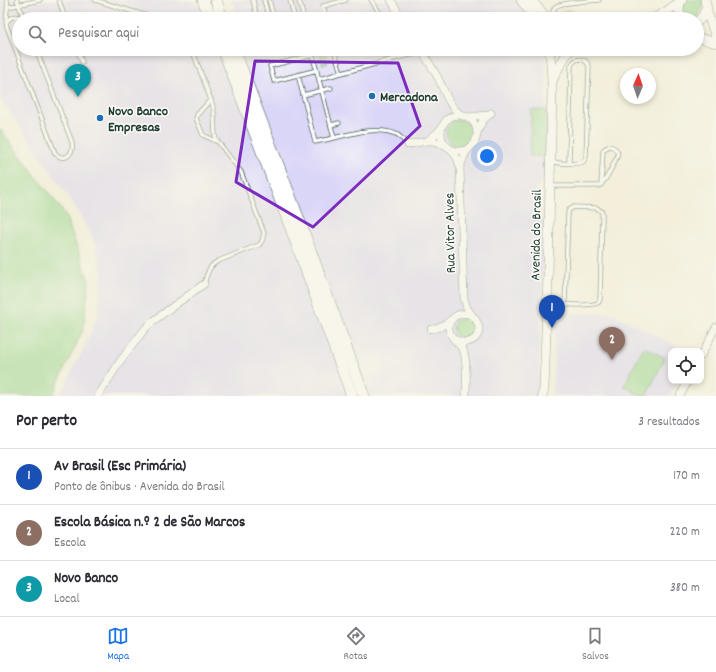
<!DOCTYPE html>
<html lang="pt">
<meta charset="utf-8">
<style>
body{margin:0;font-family:Dekko,sans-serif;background:#f7f7f7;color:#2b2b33}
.controls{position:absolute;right:12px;bottom:12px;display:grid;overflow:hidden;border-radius:8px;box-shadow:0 2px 6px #0003}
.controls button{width:36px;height:36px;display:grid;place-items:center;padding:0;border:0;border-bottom:1px solid #e1e1e2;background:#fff;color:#2b2b33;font:20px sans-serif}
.compass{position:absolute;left:620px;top:68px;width:36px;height:36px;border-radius:50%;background:#fff;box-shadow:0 2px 6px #0003;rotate:2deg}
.you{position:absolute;left:487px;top:156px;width:14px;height:14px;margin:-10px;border:3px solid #fff;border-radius:50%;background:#1a73e8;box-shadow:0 0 0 6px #1a73e833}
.badge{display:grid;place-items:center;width:26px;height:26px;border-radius:50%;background:#1a73e8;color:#fff;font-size:13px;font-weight:700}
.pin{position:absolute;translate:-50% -33px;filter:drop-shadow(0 1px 2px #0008)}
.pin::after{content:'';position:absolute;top:21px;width:14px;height:12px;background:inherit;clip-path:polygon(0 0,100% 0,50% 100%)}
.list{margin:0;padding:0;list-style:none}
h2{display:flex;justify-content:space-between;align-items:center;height:52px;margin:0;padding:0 16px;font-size:17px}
h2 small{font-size:13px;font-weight:400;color:#7c7c81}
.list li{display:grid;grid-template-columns:26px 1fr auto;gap:12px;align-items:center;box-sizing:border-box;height:56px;padding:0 16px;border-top:1px solid #e1e1e2}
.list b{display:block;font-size:15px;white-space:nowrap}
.list p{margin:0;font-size:13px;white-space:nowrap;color:#7c7c81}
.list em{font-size:13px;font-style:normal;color:#7c7c81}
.icon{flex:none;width:22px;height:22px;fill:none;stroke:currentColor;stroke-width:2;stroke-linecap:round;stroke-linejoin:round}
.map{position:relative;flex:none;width:716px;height:396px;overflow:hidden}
.search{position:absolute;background:#fff;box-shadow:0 2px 6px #0003;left:12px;right:12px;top:12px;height:44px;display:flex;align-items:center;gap:10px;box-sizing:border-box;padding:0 14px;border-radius:22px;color:#7c7c81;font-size:15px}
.sheet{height:220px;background:#fff}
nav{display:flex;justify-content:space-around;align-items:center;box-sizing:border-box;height:56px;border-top:1px solid #e1e1e2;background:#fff;font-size:11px;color:#7c7c81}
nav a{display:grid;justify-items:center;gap:2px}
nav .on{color:#1a73e8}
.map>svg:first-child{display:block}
</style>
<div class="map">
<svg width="716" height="396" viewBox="0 0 716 396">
<rect width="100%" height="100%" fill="#fdfcf7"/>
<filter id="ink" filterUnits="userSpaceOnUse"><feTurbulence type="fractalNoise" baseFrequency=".025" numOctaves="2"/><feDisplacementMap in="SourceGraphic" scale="8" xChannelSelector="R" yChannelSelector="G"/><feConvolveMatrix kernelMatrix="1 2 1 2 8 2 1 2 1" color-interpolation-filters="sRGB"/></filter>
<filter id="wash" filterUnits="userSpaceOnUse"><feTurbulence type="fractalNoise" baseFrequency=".012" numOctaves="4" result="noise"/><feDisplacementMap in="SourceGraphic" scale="16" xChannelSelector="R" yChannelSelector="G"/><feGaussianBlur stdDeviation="0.9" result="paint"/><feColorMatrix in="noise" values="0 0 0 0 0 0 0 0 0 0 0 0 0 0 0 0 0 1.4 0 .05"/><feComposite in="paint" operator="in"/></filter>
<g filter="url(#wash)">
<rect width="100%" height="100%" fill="#f3efdb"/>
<path fill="#dad6f7" d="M 0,0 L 169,0 L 191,1 L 200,6 L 235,13 L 233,4 L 229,0 L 515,0 L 529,19 L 19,19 L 19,49 L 543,49 L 546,64 L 545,177 L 536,188 L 535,211 L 544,221 L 543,262 L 538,396 L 60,396 L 86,343 L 98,315 L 102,272 L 95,244 L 87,227 L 75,206 L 0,98 Z
M 556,313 L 614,314 L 686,351 L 671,351 L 671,381 L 678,381 L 670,396 L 552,396 Z"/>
<path fill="#94d68d" stroke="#5a8a60" d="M 686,0 L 704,0 L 704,5 L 697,19 L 685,19 L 683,17 L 683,4 Z
M 568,10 L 572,11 L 587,19 L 560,19 L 562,12 Z
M 319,49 L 325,49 L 328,63 L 323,65 Z
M 531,110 L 546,110 L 545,156 L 530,156 Z
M446 133a13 13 0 1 1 26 0a13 13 0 1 1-26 0Z
M 0,129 L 65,214 L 89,281 L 83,330 L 52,396 L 0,396 Z
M453 328a11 11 0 1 1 22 0a11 11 0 1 1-22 0Z
M 644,347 L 665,358 L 646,396 L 642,396 L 624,386 Z"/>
</g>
<g filter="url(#ink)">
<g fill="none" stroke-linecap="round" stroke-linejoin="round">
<defs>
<path id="service" d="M 7,0 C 9,9 4,18 7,27 L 55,153 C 65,163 74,154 72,142 L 36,49
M 17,0 L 24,19
M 59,0 L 65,19
M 95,0 L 157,19
M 253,0 L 257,19
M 264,0 L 269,19
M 269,0 L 274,19
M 290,0 L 294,16 L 293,19
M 299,0 L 304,19
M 371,0 L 384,19
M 8,7 L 40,0
M 327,19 L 323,6 L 346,0
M 551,19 C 552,15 553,10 555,7 C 560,2 591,1 599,0
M 6,23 C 10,16 17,14 23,19
M 77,49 L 82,62
M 192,49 L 212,103 L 214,112 L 215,135 L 216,139 L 241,172 L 264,233 L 262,241 L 259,245 L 218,261 C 208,266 207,275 204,284
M 264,49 L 269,49
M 334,49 L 341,73
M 313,55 L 270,66 L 274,81 L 317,70
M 298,75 L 315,142 L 334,138 L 311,49
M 319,79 L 405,56 L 423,53
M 303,95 L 331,88
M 211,99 L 197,115 L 196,118 L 203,135 L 218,142
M 331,125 L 339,123
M 334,138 C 353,133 377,126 396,134 C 401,136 404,141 407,145
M 551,162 C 560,163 575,165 583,162 L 586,157 L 589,66 C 585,57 575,57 571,66 L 569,163
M 551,186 L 599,186 C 607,181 612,166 617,157 C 619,151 616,148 610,146 L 604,149 L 603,151 L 601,185
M 548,304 C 561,304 588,307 598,303 L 600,300 L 602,217 L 602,212 L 597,208 L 574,207 L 569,210 L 568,213 L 565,304"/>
<path id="minor" d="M 391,0 L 402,19
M 421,49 C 426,58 432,67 437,76 C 445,91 448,107 463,116
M441 133a18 18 0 1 1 36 0a18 18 0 1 1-36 0Z
M 467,117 L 488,115
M 477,133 L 483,120 L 491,113
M 427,141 L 437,133 L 442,127
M 408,145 C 425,141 431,138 447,146
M 471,146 L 465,154 L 460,167 L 464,299 L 467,308 L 474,318
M 451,149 L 457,158 L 460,167
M 431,329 C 439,329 446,324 452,319
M 454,339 C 469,349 486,335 476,320 C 468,307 447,315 449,330 C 451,339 459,343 463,350 C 468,361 466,384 466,396
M 701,356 L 716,327
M 98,396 L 121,360 L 144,330 L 152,322 L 168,310 L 204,284
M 680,396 L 688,381"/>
<path id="tertiary" d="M 521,0 L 535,19
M 531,0 L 548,19
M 705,0 L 708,15 L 716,37
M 680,2 C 679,9 678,13 682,19
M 653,19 L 666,12 L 682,0
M 697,22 L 703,16 L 706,8
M 697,37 L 716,43
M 552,81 L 560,65 L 570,49
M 542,396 L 544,389 L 548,276 L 552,89 C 552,78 552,59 548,49"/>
<path id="primary" d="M 203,0 L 211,19
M 216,0 L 222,19
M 223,49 L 292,231 L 352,396
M 234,49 L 298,217 L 364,396"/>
</defs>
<use href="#service" stroke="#3f584d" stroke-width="5"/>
<use href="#minor" stroke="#3f584d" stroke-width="8"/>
<use href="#tertiary" stroke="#3f584d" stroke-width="10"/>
<use href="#primary" stroke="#3f584d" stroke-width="12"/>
<use href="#service" stroke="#fff" stroke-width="3.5"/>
<use href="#minor" stroke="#fff" stroke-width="7"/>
<use href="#tertiary" stroke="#fff" stroke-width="9"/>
<use href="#primary" stroke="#fff" stroke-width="11"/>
</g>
</g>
<path d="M0 0H716V396H0ZM 255,61 L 398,63 L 420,126 L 313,227 L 236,182 Z" fill="#f3efdb" fill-opacity=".55" fill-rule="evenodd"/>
<path fill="none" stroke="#7b2cbf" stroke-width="3" stroke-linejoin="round" d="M 255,61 L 398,63 L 420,126 L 313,227 L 236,182 Z"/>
<g fill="#1f6fb2" stroke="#fdfcf7" stroke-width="1.5">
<circle cx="372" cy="96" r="4"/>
<circle cx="100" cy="118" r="4"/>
</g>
<g text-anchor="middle" stroke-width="3" stroke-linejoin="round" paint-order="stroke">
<g font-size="14" font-weight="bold" fill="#1f3d34" stroke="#fdfcf7" text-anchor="start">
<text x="380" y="101">Mercadona</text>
<text x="108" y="115">Novo Banco<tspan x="108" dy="16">Empresas</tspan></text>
</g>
<g font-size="14" fill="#1f3d34" stroke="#fdfcf7">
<text transform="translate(449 233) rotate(-91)" y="5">Rua Vitor Alves</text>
<text transform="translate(535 235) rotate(-89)" y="5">Avenida do Brasil</text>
</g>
</g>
</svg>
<div class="controls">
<button><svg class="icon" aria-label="locate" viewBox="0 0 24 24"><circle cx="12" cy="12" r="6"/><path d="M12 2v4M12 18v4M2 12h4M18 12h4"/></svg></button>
</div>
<svg class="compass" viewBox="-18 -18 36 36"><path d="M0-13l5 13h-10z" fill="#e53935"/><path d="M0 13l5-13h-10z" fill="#7c7c81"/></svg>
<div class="you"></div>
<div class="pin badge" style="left:552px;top:328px;background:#1a4fb4">1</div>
<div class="pin badge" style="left:612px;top:360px;background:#8d6e63">2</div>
<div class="pin badge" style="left:78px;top:97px;background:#0f9aa8">3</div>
<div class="search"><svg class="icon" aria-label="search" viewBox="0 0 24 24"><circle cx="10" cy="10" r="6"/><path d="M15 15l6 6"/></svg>Pesquisar aqui</div>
</div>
<section class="sheet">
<h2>Por perto<small>3 resultados</small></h2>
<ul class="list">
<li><span class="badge" style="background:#1a4fb4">1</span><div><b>Av Brasil (Esc Primária)</b><p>Ponto de ônibus · Avenida do Brasil</p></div><em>170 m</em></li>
<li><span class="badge" style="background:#8d6e63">2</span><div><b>Escola Básica n.º 2 de São Marcos</b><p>Escola</p></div><em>220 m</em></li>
<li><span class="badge" style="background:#0f9aa8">3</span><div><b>Novo Banco</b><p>Local</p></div><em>380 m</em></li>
</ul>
</section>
<nav>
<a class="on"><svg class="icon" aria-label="map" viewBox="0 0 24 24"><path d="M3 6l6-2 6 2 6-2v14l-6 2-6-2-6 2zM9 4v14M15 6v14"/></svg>Mapa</a>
<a><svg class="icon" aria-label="directions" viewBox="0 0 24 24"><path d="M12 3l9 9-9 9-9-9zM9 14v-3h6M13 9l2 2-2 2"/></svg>Rotas</a>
<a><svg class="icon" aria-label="saved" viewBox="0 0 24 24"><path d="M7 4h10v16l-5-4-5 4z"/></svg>Salvos</a>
</nav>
